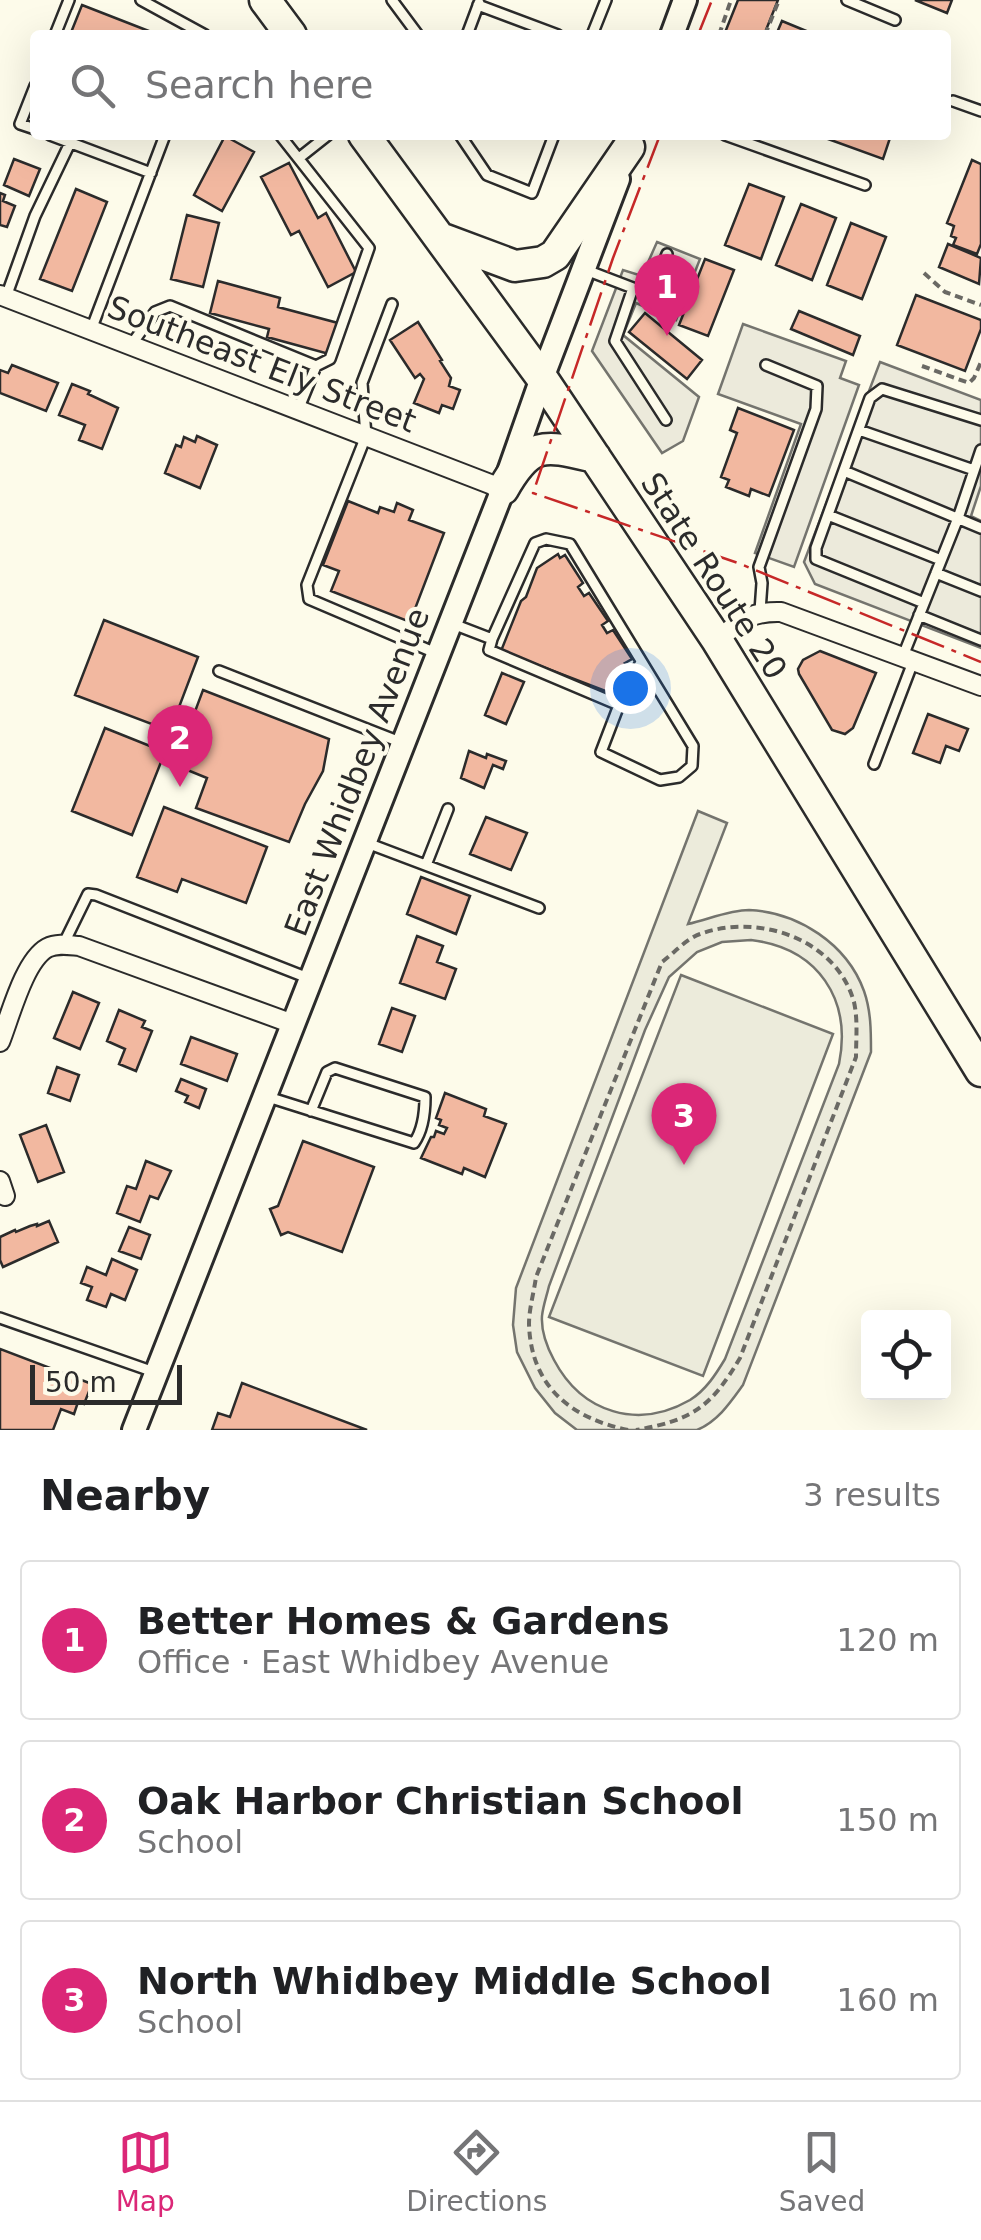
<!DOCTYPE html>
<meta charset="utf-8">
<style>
body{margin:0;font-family:"DejaVu Sans",sans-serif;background:#f2f2f2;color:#202124}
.controls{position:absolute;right:30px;bottom:30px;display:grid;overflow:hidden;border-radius:10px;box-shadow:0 10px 40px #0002}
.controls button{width:90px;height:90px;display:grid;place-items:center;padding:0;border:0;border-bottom:2px solid #e0e0e0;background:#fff;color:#202124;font:50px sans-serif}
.scale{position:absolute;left:30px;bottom:25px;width:152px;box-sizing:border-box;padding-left:10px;border:5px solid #2b2b2b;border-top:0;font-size:28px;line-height:35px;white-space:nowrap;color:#2b2b2b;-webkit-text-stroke:8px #fdfbea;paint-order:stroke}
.you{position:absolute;left:630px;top:688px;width:35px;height:35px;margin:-25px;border:8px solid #fff;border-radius:50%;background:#1a73e8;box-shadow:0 0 0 15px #1a73e833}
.badge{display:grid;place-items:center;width:65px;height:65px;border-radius:50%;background:#db2777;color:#fff;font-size:32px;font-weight:700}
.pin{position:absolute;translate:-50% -82px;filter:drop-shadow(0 2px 5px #0008)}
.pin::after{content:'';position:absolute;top:52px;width:35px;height:30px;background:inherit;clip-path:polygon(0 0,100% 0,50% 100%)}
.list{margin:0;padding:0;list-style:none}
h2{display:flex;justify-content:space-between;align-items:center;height:130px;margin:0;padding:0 40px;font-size:42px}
h2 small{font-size:32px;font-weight:400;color:#757577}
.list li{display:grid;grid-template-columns:65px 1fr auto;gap:30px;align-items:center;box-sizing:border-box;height:160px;margin:0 20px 20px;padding:0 20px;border:2px solid #e0e0e0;border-radius:10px}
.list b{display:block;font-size:38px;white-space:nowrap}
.list p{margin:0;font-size:32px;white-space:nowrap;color:#757577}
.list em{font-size:32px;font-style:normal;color:#757577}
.icon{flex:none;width:55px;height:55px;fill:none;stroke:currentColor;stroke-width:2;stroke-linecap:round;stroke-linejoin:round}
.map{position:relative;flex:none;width:981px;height:1430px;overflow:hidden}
.search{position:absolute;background:#fff;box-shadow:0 10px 40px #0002;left:30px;right:30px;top:30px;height:110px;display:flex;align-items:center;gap:25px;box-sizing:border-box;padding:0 35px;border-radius:10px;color:#757577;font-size:38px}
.sheet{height:670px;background:#fff}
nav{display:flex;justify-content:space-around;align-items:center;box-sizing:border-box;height:140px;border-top:2px solid #e0e0e0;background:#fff;font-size:28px;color:#757577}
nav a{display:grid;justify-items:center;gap:5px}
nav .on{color:#db2777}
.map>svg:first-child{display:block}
</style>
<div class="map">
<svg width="981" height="1430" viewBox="0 0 981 1430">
<rect width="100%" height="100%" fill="#fdfbea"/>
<path fill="#ecebdb" stroke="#74746e" stroke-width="2.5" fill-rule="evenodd" d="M 698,811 L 727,823 L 688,924 C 707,920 729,910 749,910 C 798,912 847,944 864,991 C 871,1011 871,1031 871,1052 L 743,1385 C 730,1403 718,1421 697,1430 L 577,1430 L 555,1413 L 535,1388 L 517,1352 L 513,1325 L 516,1288 ZM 751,940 C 818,948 852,999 839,1064 L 725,1359 C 716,1374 706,1390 690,1400 C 638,1430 582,1413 554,1360 C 547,1347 541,1331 542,1316 C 543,1306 547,1295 549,1286 L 645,1030 L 669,977 L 697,952 L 722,942 Z
M 681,975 L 833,1034 L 703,1376 L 549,1317 Z"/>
<path fill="#eceadb" stroke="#74746e" stroke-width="2.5" d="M 657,242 L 700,259 L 676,320 L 636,303 L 623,335 L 699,397 L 683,441 L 662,453 L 592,351 L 623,270 L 642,276 Z
M 743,324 L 846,361 L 840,378 L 859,385 L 794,567 L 755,553 L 801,424 L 718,394 Z
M 880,362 L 981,400 L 981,486 L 971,516 L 981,521 L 981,648 L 815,584 L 804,562 Z"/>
<path fill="#f2b8a0" stroke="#2b2b2b" stroke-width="2.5" d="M 738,0 L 778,0 L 764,35 L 724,35 Z
M 915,0 L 952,0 L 947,13 Z
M 82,5 L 159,35 L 70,35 Z
M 782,21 L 816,35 L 776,35 Z
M 817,135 L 891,135 L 883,159 Z
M 225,136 L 254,152 L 222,211 L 194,195 Z
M 14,159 L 40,169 L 29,196 L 4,185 Z
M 972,160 L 981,164 L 981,244 L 977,254 L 953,245 L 956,238 L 951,236 L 954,226 L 947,223 Z
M 289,163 L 318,218 L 326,213 L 356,272 L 328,287 L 299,231 L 291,235 L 261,177 Z
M 749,184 L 784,197 L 761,259 L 725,245 Z
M 76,189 L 107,202 L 72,291 L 40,279 Z
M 0,193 L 5,195 L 3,201 L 15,206 L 7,227 L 0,225 Z
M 801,204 L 836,218 L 812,280 L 776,265 Z
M 187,215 L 219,223 L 203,287 L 171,279 Z
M 851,223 L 886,237 L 862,299 L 827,285 Z
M 948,244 L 981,258 L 979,284 L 939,267 Z
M 705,259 L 734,270 L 708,336 L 679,325 Z
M 218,281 L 280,298 L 278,307 L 338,323 L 329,354 L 267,337 L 269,329 L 210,313 Z
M 916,295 L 981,320 L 981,329 L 965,371 L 897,345 Z
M 799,311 L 860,336 L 853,355 L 791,329 Z
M 645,313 L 702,360 L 687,379 L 629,332 Z
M 418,322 L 442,360 L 440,361 L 451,378 L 449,386 L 460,390 L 453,409 L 442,405 L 439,413 L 414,403 L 424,379 L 420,374 L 415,378 L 390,340 Z
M 12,365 L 58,383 L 46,411 L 0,393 L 0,370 L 8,373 Z
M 72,384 L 90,391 L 88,394 L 118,408 L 102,449 L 79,440 L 85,425 L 59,415 Z
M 738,408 L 794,430 L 769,496 L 751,489 L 749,496 L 726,487 L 729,480 L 721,477 L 737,433 L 730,430 Z
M 197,436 L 217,445 L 200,488 L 165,473 L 176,445 L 181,447 L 184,437 L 195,442 Z
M 348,501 L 378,513 L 380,507 L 394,512 L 397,503 L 413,510 L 409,520 L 444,533 L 410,622 L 331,591 L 339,571 L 323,565 Z
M 558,554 L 560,558 L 565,555 L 583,583 L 578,587 L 584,596 L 589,593 L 608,621 L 602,625 L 607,633 L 613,630 L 632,659 L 625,663 L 628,666 L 614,676 L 608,692 L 501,651 L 521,601 L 526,597 L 537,568 Z
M 104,620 L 198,657 L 170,731 L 75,695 Z
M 820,651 L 876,673 L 853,728 L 845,734 L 832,730 L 799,674 L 798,669 L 803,660 Z
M 502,673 L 524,682 L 506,724 L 485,715 Z
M 203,690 L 329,739 L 323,771 L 305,804 L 289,842 L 196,808 L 207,778 L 175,765 Z
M 928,714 L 968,729 L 959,751 L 946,746 L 940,763 L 913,753 Z
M 105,728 L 165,752 L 132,835 L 72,811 Z
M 469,751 L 486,758 L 487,754 L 506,761 L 503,769 L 493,765 L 484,788 L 461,778 Z
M 164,807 L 267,847 L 246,903 L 182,879 L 177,892 L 137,877 Z
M 486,817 L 527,833 L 511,870 L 470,854 Z
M 421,877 L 470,896 L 456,934 L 407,914 Z
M 417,936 L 443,946 L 437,962 L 456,969 L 445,999 L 400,983 Z
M 73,992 L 99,1003 L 80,1049 L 54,1038 Z
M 392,1008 L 415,1016 L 402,1052 L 379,1044 Z
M 119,1010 L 145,1021 L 142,1027 L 152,1031 L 136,1071 L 119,1064 L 125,1049 L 107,1041 Z
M 191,1037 L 237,1054 L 227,1081 L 181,1064 Z
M 57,1067 L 79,1075 L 70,1101 L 48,1093 Z
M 181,1079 L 206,1089 L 199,1108 L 185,1102 L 188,1096 L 176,1091 Z
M 445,1093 L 486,1109 L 484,1116 L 506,1124 L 485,1177 L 464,1168 L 462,1174 L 421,1158 L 431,1137 L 434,1137 L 436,1131 L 444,1134 L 447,1128 L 439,1125 L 441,1120 L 436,1118 Z
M 46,1125 L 64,1172 L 38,1182 L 20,1135 Z
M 303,1141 L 374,1167 L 342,1252 L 288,1232 L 281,1235 L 270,1209 L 278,1206 Z
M 146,1161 L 171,1171 L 158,1199 L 150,1196 L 140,1222 L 117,1213 L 127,1186 L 136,1189 Z
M 49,1221 L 58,1242 L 3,1267 L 0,1260 L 0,1237 L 15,1230 L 16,1232 L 30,1226 L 37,1224 L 37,1226 Z
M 129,1227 L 150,1235 L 141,1259 L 119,1251 Z
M 112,1259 L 137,1270 L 125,1300 L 111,1294 L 106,1307 L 87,1300 L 92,1287 L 81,1283 L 87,1267 L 106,1275 Z
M 0,1349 L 92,1384 L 84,1404 L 78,1402 L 74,1414 L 61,1409 L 53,1430 L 0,1430 Z
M 242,1383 L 367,1430 L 212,1430 L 218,1413 L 230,1417 Z"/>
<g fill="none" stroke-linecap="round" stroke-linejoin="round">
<defs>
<path id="service" d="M 141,0 L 205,35
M 392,0 L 418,35
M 847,0 L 895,20
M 478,5 L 558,35
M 55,35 L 69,0
M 467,35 L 479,3
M 592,35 L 606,0
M 35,86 L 20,124 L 35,129
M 953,101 L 981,111
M 50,135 L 151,173
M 280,135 L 369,248 L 330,359 L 316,366 L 298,410
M 460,135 L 487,175 L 532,193 L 554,135
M 725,135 L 865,185
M 299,158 L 328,135
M 586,270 L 633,288 L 615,341 L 666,420
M 633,288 L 651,296 L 667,254
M 6,297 L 35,216 L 70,143
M 392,304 L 362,383 L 366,436 L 307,585 L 309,599 L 438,654
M 91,330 L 165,135
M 131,345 L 155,312 L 170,306 L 316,366
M 859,430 L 974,470
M 844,471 L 981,528
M 828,515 L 941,560
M 936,573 L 981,591
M 924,603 L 816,559 L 816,548 L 870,398 L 882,389 L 981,420
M 760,611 L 762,583 L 759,567 L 816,409 L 817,386 L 766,365
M 919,615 L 981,640
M 453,624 L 492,639 L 489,650 L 619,705
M 492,639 L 535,543 L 546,539 L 570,544 L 693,746 L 692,766 L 679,777 L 660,780 L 601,752 L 619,705 L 641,662
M 903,656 L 958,518 L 981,450
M 219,671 L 400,742
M 874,764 L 913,662
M 367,843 L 539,908
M 426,865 L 448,809
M 64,943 L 88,894 L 96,895 L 308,978
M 268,1097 L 414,1143 C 423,1130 425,1114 425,1097 L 335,1068 L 327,1072 L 311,1111
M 0,1318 L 154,1372"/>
<path id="minor" d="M 0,295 L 503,489
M 717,640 C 741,621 750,611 781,612 L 981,686
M 0,1042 C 10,1017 24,961 47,948 C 57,943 68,945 79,946 L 293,1024
M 0,1181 L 5,1196"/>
<path id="tertiary" d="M 672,35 L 685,0
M 134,1430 L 503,489 L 542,378 L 618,179"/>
<path id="primary" d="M 265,0 L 291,35
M 364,135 L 542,378 L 717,640 L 981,1071
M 440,238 L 515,266 L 543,262 L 555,255 L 629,147
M 503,489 C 531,440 544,445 595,457"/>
</defs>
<use href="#service" stroke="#2b2b2b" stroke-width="14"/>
<use href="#minor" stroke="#2b2b2b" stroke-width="22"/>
<use href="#tertiary" stroke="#2b2b2b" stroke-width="28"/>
<use href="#primary" stroke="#2b2b2b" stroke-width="35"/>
<path stroke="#6a6964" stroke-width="4" stroke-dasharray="8 5" stroke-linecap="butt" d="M 719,35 L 731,0
M 765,35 L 779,0
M 924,273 L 945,292 L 981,305
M 922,366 L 969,383 L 974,378 L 981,362
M 628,1430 C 571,1418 531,1387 529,1324 C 529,1309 534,1292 536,1277 L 662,962 C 674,953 686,939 700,934 C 757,913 836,938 854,1002 C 858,1020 856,1039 856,1057 L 740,1358 C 711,1407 693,1420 636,1430"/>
<use href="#service" stroke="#fdfbea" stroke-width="9"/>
<use href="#minor" stroke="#fdfbea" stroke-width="18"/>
<use href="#tertiary" stroke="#fdfbea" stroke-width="22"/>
<use href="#primary" stroke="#fdfbea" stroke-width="30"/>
<path stroke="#c62828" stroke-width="2.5" stroke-dasharray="35 8 5 8" stroke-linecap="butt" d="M 698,35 L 712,0
M 660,135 L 613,258 L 533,493 L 738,563 L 981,662"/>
</g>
<g text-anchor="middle" stroke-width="8" stroke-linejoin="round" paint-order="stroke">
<g font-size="32" fill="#2b2b2b" stroke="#fdfbea">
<text transform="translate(262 364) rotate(21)" y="11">Southeast Ely Street</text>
<text transform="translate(714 576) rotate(57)" y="11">State Route 20</text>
<text transform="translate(357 772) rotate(-69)" y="11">East Whidbey Avenue</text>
</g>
</g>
</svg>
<div class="controls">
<button><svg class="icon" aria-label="locate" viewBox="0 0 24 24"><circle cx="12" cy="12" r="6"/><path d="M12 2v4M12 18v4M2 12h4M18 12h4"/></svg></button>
</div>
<div class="scale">50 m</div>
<div class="you"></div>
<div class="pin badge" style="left:667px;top:336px">1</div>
<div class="pin badge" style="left:180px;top:787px">2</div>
<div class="pin badge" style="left:684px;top:1165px">3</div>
<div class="search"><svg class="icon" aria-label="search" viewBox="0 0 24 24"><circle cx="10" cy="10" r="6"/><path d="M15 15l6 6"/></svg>Search here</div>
</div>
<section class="sheet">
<h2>Nearby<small>3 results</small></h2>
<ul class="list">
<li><span class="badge">1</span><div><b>Better Homes &amp; Gardens</b><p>Office · East Whidbey Avenue</p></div><em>120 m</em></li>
<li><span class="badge">2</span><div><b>Oak Harbor Christian School</b><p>School</p></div><em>150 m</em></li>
<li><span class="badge">3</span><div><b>North Whidbey Middle School</b><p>School</p></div><em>160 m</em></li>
</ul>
</section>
<nav>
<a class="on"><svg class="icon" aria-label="map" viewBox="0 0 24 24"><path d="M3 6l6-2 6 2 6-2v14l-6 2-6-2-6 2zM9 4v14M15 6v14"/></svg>Map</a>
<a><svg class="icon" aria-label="directions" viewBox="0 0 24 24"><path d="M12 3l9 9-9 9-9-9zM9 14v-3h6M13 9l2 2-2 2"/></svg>Directions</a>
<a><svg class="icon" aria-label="saved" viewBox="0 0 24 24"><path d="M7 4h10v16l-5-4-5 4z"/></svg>Saved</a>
</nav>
